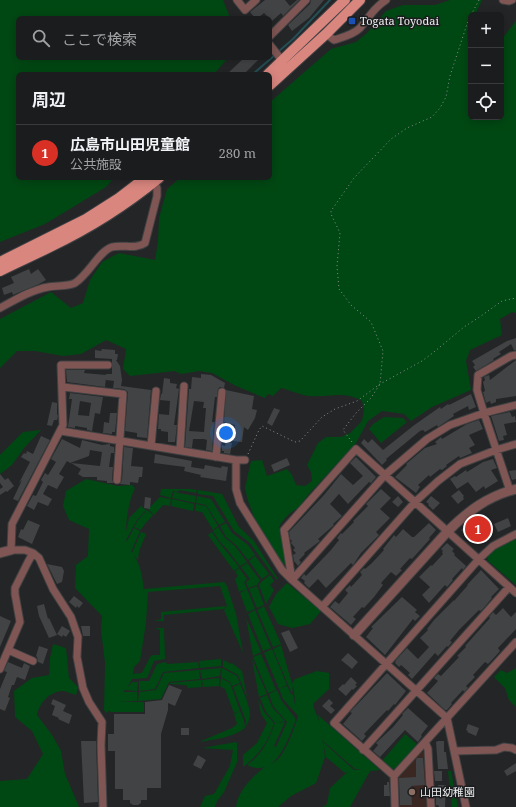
<!DOCTYPE html>
<html lang="ja">
<meta charset="utf-8">
<style>
body{margin:0;font-family:"Noto Serif","Noto Sans JP",serif;background:#242526;color:#f1f3f6}
.controls{position:absolute;right:12px;top:12px;display:grid;overflow:hidden;border-radius:6px;box-shadow:0 2px 10px #0003}
.controls button{width:36px;height:36px;display:grid;place-items:center;padding:0;border:0;border-bottom:1px solid #393a3b;background:#1b1c1d;color:#f1f3f6;font:20px sans-serif}
.you{position:absolute;left:226px;top:433px;width:14px;height:14px;margin:-10px;border:3px solid #fff;border-radius:50%;background:#1a73e8;box-shadow:0 0 0 6px #1a73e833}
.badge{display:grid;place-items:center;width:26px;height:26px;border-radius:50%;background:#d93025;color:#fff;font-size:13px;font-weight:700}
.pin{position:absolute;translate:-50% -50%;border:2px solid #fff;box-shadow:0 1px 4px #0006}
.list{margin:0;padding:0;list-style:none}
h2{display:flex;justify-content:space-between;align-items:center;height:52px;margin:0;padding:0 16px;font-size:17px}
h2 small{font-size:13px;font-weight:400;color:#a0a1a4}
.list li{display:grid;grid-template-columns:26px 1fr auto;gap:12px;align-items:center;box-sizing:border-box;height:56px;padding:0 16px;border-top:1px solid #393a3b}
.list b{display:block;font-size:15px;white-space:nowrap}
.list p{margin:0;font-size:13px;white-space:nowrap;color:#a0a1a4}
.list em{font-size:13px;font-style:normal;color:#a0a1a4}
.icon{flex:none;width:22px;height:22px;fill:none;stroke:currentColor;stroke-width:2;stroke-linecap:round;stroke-linejoin:round}
.map{position:relative;flex:none;width:516px;height:807px;overflow:hidden}
.search{position:absolute;background:#1b1c1d;box-shadow:0 2px 10px #0003;left:16px;top:16px;width:256px;height:44px;display:flex;align-items:center;gap:10px;box-sizing:border-box;padding:0 14px;border-radius:6px;color:#a0a1a4;font-size:15px}
.panel{position:absolute;background:#1b1c1d;box-shadow:0 2px 10px #0003;left:16px;top:72px;width:256px;height:108px;border-radius:6px}
.map>svg:first-child{display:block}
</style>
<div class="map">
<svg width="516" height="807" viewBox="0 0 516 807">
<rect width="100%" height="100%" fill="#242527"/>
<path fill="#3a2722" d="M 420,751 L 425,753 L 428,807 L 398,807 L 396,777 Z"/>
<path fill="#004813" d="M 0,0 L 223,0 L 230,18 L 18,18 L 18,58 L 228,58 L 214,74 L 18,74 L 18,178 L 114,178 L 106,187 L 45,224 L 0,242 Z
M 450,0 L 482,0 L 475,15 L 471,15 L 471,22 L 467,31 L 469,55 L 471,57 L 471,117 L 501,117 L 501,40 L 516,21 L 516,313 L 512,312 L 500,319 L 502,335 L 470,350 L 466,361 L 471,390 L 432,407 L 411,421 L 404,414 L 382,411 L 368,421 L 356,443 L 308,495 L 299,507 L 289,514 L 281,523 L 279,528 L 286,564 L 282,564 L 256,522 L 248,501 L 245,488 L 251,461 L 262,460 L 267,476 L 287,469 L 292,475 L 296,485 L 305,486 L 312,481 L 311,472 L 307,465 L 318,443 L 326,437 L 341,437 L 350,433 L 362,421 L 364,410 L 362,401 C 343,390 329,398 309,396 C 300,395 290,390 281,388 L 273,396 L 268,394 L 265,398 L 236,386 L 212,373 L 199,371 L 181,374 L 175,371 L 130,376 L 123,369 L 126,349 L 106,340 L 81,354 L 63,356 L 35,351 L 17,351 L 0,368 L 0,319 L 51,292 L 71,308 L 83,303 L 90,280 L 102,262 L 119,253 L 155,260 L 158,241 L 159,218 L 167,189 L 180,178 L 270,178 L 270,102 L 331,49 L 356,42 L 367,33 L 386,11 L 403,5 L 435,5 Z
M 384,417 L 403,418 L 407,422 L 381,443 L 369,429 L 373,424 Z
M 41,430 L 24,448 L 12,465 L 0,474 L 0,455 L 23,432 Z
M 86,479 L 118,486 L 132,485 L 135,488 C 129,500 126,519 126,532 L 129,518 L 141,506 L 146,510 L 137,520 L 126,540 L 127,541 L 134,528 L 140,531 L 131,552 L 132,553 L 141,532 L 146,534 L 139,551 L 138,560 L 133,554 C 141,565 143,579 144,593 L 144,589 L 224,582 L 227,586 L 236,614 L 243,653 L 224,610 L 227,606 L 220,586 L 148,592 L 146,623 L 140,661 L 134,667 L 133,674 L 142,673 L 150,657 L 153,655 L 160,655 L 160,630 L 155,628 L 164,628 L 165,659 L 154,661 L 147,678 L 132,679 L 127,688 L 132,682 L 138,682 L 137,691 L 125,690 L 123,692 L 137,692 L 137,701 L 118,702 L 144,702 L 144,712 L 110,712 L 110,710 L 106,713 L 104,710 L 105,663 L 101,630 L 102,616 L 75,588 L 76,565 L 88,556 L 89,529 L 69,520 L 63,506 L 66,491 Z
M 161,489 L 190,489 L 197,490 L 196,493 L 179,490 L 178,492 L 173,491 L 171,498 L 160,495 Z
M 198,490 L 222,494 L 239,527 L 254,541 L 278,579 L 276,579 L 250,543 L 234,531 L 213,496 L 198,494 Z
M 174,492 L 196,496 L 195,503 L 172,498 Z
M 197,496 L 211,499 L 225,522 L 219,525 L 206,505 L 196,503 Z
M 160,497 L 171,499 L 170,506 L 163,505 L 154,515 L 148,509 Z
M 172,499 L 194,504 L 193,511 L 171,506 Z
M 196,504 L 206,506 L 218,526 L 213,530 L 202,512 L 195,511 Z
M 147,510 L 153,515 L 144,525 L 141,530 L 134,527 L 138,520 Z
M 226,523 L 232,533 L 248,545 L 255,555 L 248,560 L 236,545 L 226,537 L 220,526 Z
M 218,527 L 225,538 L 235,546 L 247,562 L 240,566 L 226,548 L 220,542 L 213,531 Z
M 212,532 C 219,544 230,555 239,567 L 234,571 L 208,535 Z
M 516,538 L 516,585 L 488,561 L 487,556 L 496,549 Z
M 255,556 L 269,574 L 262,579 L 249,561 Z
M 247,563 L 260,580 L 257,585 L 248,588 L 246,582 L 250,579 L 241,567 Z
M 239,568 L 247,579 L 244,582 L 247,589 L 239,592 L 235,579 L 238,576 L 235,572 Z
M 270,575 L 274,581 L 270,585 L 274,590 L 266,604 L 259,585 L 261,582 Z
M 287,583 L 321,611 L 310,624 L 292,628 L 278,624 L 269,607 L 276,594 Z
M 257,586 L 264,605 L 257,608 L 249,589 Z
M 247,589 L 255,609 L 247,612 L 240,593 Z
M 226,606 L 224,609 L 164,615 L 164,621 L 154,621 L 161,619 L 161,612 Z
M 264,606 L 281,644 L 273,647 L 257,610 Z
M 255,610 L 271,648 L 263,651 L 248,614 Z
M 246,618 L 261,652 L 253,656 Z
M 53,644 L 66,648 L 69,678 L 78,687 L 76,695 C 72,694 68,692 64,691 C 51,690 39,703 37,715 L 52,735 L 61,751 L 65,774 L 79,807 L 0,807 L 0,781 L 27,779 L 43,754 L 32,731 L 15,717 L 14,691 L 32,678 L 49,675 L 50,658 Z
M 281,645 L 292,684 L 295,679 L 317,671 L 329,673 L 329,689 L 313,704 C 314,711 318,716 320,724 L 318,715 L 380,770 L 370,771 L 350,807 L 323,807 L 327,804 L 330,788 L 345,774 L 349,772 L 345,773 L 326,757 L 323,742 L 354,770 L 362,770 L 355,769 L 323,741 L 322,736 L 325,757 L 316,783 L 291,796 L 278,807 L 236,807 C 237,793 251,778 262,769 C 268,765 275,763 280,757 C 287,748 295,727 298,716 L 283,699 L 279,689 L 287,686 L 291,694 L 293,695 L 296,709 L 293,685 L 292,694 L 273,649 Z
M 272,649 L 287,685 L 279,689 L 264,653 Z
M 261,654 L 276,690 L 268,693 L 253,657 Z
M 221,659 L 221,666 L 200,668 L 199,661 Z
M 252,659 L 267,694 L 259,697 Z
M 223,660 L 231,664 L 232,663 L 242,671 L 247,697 L 238,675 L 223,667 Z
M 166,662 L 167,664 L 198,662 L 199,668 L 163,672 L 155,689 L 139,691 L 139,681 L 149,681 L 157,664 Z
M 221,668 L 220,676 L 202,679 L 200,670 Z
M 222,668 L 237,676 L 240,683 L 232,686 L 230,682 L 221,677 Z
M 516,668 L 516,707 L 509,700 L 505,688 L 494,677 L 501,670 L 507,673 Z
M 199,670 L 200,679 L 169,682 L 161,699 L 138,701 L 139,692 L 156,690 L 164,673 Z
M 219,678 L 219,686 L 203,687 L 202,680 Z
M 221,678 L 230,683 L 240,711 L 234,713 L 225,689 L 220,686 Z
M 201,680 L 202,687 L 188,688 L 186,685 L 170,684 L 170,683 Z
M 240,684 C 245,697 256,715 245,727 L 246,721 L 233,687 Z
M 277,690 L 281,700 L 295,718 L 295,722 C 287,742 275,779 247,765 C 263,753 268,742 275,723 L 285,722 L 274,746 L 276,747 L 287,722 L 273,706 L 269,694 Z
M 267,695 L 272,707 L 285,721 L 275,723 L 266,712 L 260,698 Z
M 258,699 L 264,712 L 274,723 C 268,743 259,754 243,767 L 243,755 L 257,743 L 267,723 L 261,714 Z
M 240,711 L 244,721 L 245,728 C 232,738 215,739 199,742 L 232,728 L 237,724 L 234,714 Z
M 405,734 L 417,744 L 396,768 L 391,769 L 382,761 Z
M 236,742 L 237,743 L 237,762 L 224,792 L 217,801 L 215,807 L 200,807 L 205,796 L 214,794 L 230,766 L 233,750 L 202,748 Z
M 448,771 L 451,771 L 458,807 L 452,807 Z"/>
<g fill="none" stroke-linecap="round" stroke-linejoin="round">
<path stroke="#244f56" stroke-width="2" d="M 278,52 L 293,39 L 330,0
M 253,74 L 275,55"/>
</g>
<path fill="#414345" fill-rule="evenodd" d="M 265,0 L 285,0 L 290,6 L 297,0 L 299,0 L 283,16 L 281,13 L 272,21 L 264,13 L 258,18 L 255,18 L 250,12 Z
M 311,0 L 324,0 L 309,18 L 292,31 L 288,25 L 310,4 Z
M 244,58 L 260,58 L 244,74 L 227,74 Z
M 29,269 L 31,274 L 38,269 L 46,280 L 39,284 L 15,294 L 13,295 L 12,292 L 4,295 L 2,288 L 14,283 L 11,277 Z
M 516,338 L 516,350 L 514,350 L 511,344 L 499,352 L 501,354 L 493,359 L 494,360 L 476,371 L 473,367 L 475,365 L 472,361 L 507,341 Z
M 102,349 L 115,350 L 115,354 L 118,354 L 117,360 L 116,360 L 120,366 L 122,380 L 121,386 L 151,390 L 147,438 L 137,437 L 137,433 L 125,431 L 128,392 L 124,389 L 113,388 L 114,381 L 106,380 L 106,378 L 105,387 L 67,382 L 66,370 L 85,370 L 84,373 L 106,375 L 106,374 L 112,374 L 112,359 L 95,358 L 95,350 L 101,351 Z
M 516,360 L 516,396 L 496,399 L 496,402 L 491,404 L 490,401 L 486,403 L 483,392 L 485,391 L 483,382 L 485,380 L 484,377 L 489,375 L 490,380 Z
M 201,374 L 211,375 L 225,383 L 224,388 L 220,387 L 218,389 L 217,397 L 215,397 L 212,422 L 214,422 L 212,451 L 206,450 L 207,440 L 204,439 L 193,439 L 192,448 L 185,447 L 189,389 L 191,389 L 192,377 L 201,378 ZM 194,401 L 204,402 L 203,408 L 206,408 L 204,432 L 189,431 Z
M 164,378 L 170,379 L 170,383 L 177,384 L 176,388 L 179,389 L 174,425 L 177,425 L 175,442 L 168,442 L 168,432 L 161,431 L 161,429 L 158,429 L 159,414 L 169,415 L 170,401 L 160,400 L 161,394 L 162,394 Z
M 226,390 L 254,396 L 252,409 L 257,410 L 255,418 L 248,430 L 244,427 L 242,442 L 233,441 L 235,425 L 224,422 Z
M 70,393 L 103,397 L 100,414 L 95,413 L 92,431 L 87,430 L 87,428 L 75,426 L 75,428 L 68,427 L 72,399 L 69,399 ZM 80,401 L 91,403 L 89,416 L 78,415 Z
M 471,394 L 476,407 L 469,410 L 468,406 L 453,414 L 454,416 L 438,427 L 437,425 L 425,432 L 423,430 L 420,431 L 386,459 L 387,460 L 382,465 L 361,443 L 364,439 L 368,443 L 372,439 L 383,450 L 413,426 L 440,407 L 441,409 L 448,404 L 449,405 Z
M 52,402 L 57,403 L 57,414 L 58,416 L 57,420 L 54,420 L 52,426 L 47,425 Z
M 274,408 L 280,410 L 272,426 L 267,423 Z
M 510,412 L 512,417 L 515,416 L 516,422 L 504,424 L 507,435 L 503,436 L 504,440 L 499,441 L 491,416 Z
M 110,413 L 117,413 L 115,432 L 112,432 L 112,434 L 103,433 L 104,422 L 109,423 Z
M 479,420 L 483,429 L 469,435 L 475,445 L 469,448 L 472,453 L 460,458 L 459,456 L 446,465 L 447,466 L 442,470 L 440,469 L 430,477 L 429,475 L 418,485 L 420,487 L 416,493 L 395,477 L 407,465 L 406,464 L 425,448 L 437,444 L 435,442 L 441,437 L 442,439 L 467,424 Z
M 41,436 L 50,440 L 18,501 L 13,499 L 22,480 L 19,483 L 30,462 L 21,457 L 24,453 L 26,454 L 27,451 L 33,454 Z
M 62,439 L 80,448 L 82,440 L 102,445 L 110,444 L 110,446 L 114,447 L 114,453 L 111,453 L 109,467 L 113,467 L 112,480 L 114,483 L 107,483 L 107,481 L 97,480 L 97,477 L 83,477 L 78,474 L 81,469 L 71,463 L 100,466 L 102,452 L 90,450 L 89,456 L 70,463 L 67,461 L 59,474 L 64,477 L 57,489 L 48,485 L 43,494 L 52,499 L 48,506 L 38,502 L 34,510 L 27,506 L 33,495 L 36,496 L 43,482 L 41,480 L 45,473 L 48,475 L 56,462 L 51,459 Z
M 226,442 L 232,443 L 230,454 L 224,453 L 224,451 L 222,451 L 222,445 L 225,446 Z
M 124,447 L 133,448 L 131,466 L 143,467 L 142,477 L 139,477 L 138,483 L 130,482 L 130,485 L 120,484 L 122,480 Z
M 155,454 L 192,461 L 191,467 L 204,469 L 205,465 L 221,468 L 222,466 L 228,467 L 226,481 L 200,477 L 201,475 L 184,471 L 185,467 L 154,463 Z
M 356,457 L 376,477 L 371,483 L 369,482 L 348,504 L 339,494 L 330,504 L 342,516 L 333,524 L 334,525 L 318,539 L 320,541 L 304,553 L 305,554 L 299,560 L 301,562 L 298,566 L 294,561 L 293,555 L 296,553 L 293,550 L 295,548 L 291,543 L 292,541 L 290,539 L 289,532 L 324,495 L 341,474 L 353,485 L 363,476 L 350,463 Z
M 287,458 L 290,465 L 274,472 L 271,465 Z
M 493,459 L 497,468 L 491,470 L 498,481 L 485,489 L 484,486 L 476,492 L 468,482 L 457,489 L 450,479 L 455,476 L 456,477 L 466,470 L 467,472 L 483,462 Z
M 516,470 L 516,479 L 512,480 L 509,471 Z
M 0,474 L 5,480 L 8,478 L 14,486 L 7,492 L 6,491 L 0,495 L 0,489 L 3,487 L 0,483 Z
M 381,489 L 391,498 L 380,509 L 390,518 L 376,532 L 379,535 L 361,553 L 353,565 L 351,563 L 326,588 L 318,579 L 309,588 L 304,583 L 305,581 L 301,578 L 304,574 L 306,576 L 331,550 L 339,540 L 337,538 L 341,533 L 342,534 L 354,522 L 353,521 L 368,506 L 366,504 Z
M 459,490 L 464,496 L 463,497 L 464,499 L 458,504 L 451,496 Z
M 398,496 L 403,502 L 398,507 L 392,502 Z
M 431,496 L 440,503 L 433,510 L 428,505 L 429,504 L 426,502 Z
M 145,497 L 151,498 L 150,509 L 144,508 Z
M 477,516 L 484,524 L 468,538 L 461,530 Z
M 508,518 L 511,526 L 498,532 L 494,524 Z
M 28,520 L 40,525 L 32,544 L 18,537 L 21,529 L 23,530 Z
M 429,523 L 436,530 L 429,538 L 430,539 L 412,559 L 410,558 L 400,569 L 402,570 L 396,576 L 391,572 L 381,583 L 383,585 L 374,597 L 364,608 L 362,607 L 353,617 L 356,619 L 351,625 L 330,607 L 335,601 L 339,604 L 348,593 L 345,590 L 350,585 L 351,587 L 362,575 L 360,572 L 364,568 L 365,569 L 372,563 L 384,550 L 383,549 L 394,535 L 396,537 L 403,529 L 412,537 L 414,537 Z
M 447,543 L 454,549 L 452,551 L 455,554 L 454,555 L 466,566 L 463,570 L 462,568 L 452,579 L 453,580 L 447,587 L 445,585 L 429,603 L 422,595 L 430,587 L 419,577 L 431,565 L 432,566 L 443,554 L 442,552 L 443,551 L 441,549 Z
M 47,564 L 62,567 L 64,571 L 62,582 L 57,584 Z
M 481,570 L 499,589 L 491,597 L 492,598 L 482,610 L 480,611 L 479,610 L 459,630 L 450,641 L 452,642 L 448,647 L 447,646 L 438,656 L 435,653 L 412,679 L 408,675 L 410,673 L 401,665 L 399,667 L 395,663 L 396,660 L 407,648 L 418,659 L 429,647 L 420,638 L 428,630 L 427,629 L 434,620 L 454,600 L 454,601 L 468,585 L 467,585 Z
M 74,596 L 83,603 L 79,608 L 77,606 L 76,608 L 69,602 Z
M 402,597 L 417,610 L 415,612 L 420,616 L 415,621 L 413,619 L 385,655 L 366,637 L 373,628 L 371,627 Z
M 44,604 L 48,619 L 49,618 L 57,635 L 49,638 L 39,616 L 37,606 Z
M 503,608 L 511,617 L 516,612 L 516,629 L 498,648 L 500,651 L 492,660 L 488,664 L 485,662 L 473,675 L 475,677 L 466,686 L 468,688 L 464,692 L 463,690 L 451,703 L 452,704 L 447,710 L 445,710 L 427,693 L 438,681 L 434,678 L 438,674 L 441,676 L 459,657 L 457,656 L 466,647 L 465,646 L 490,618 L 489,617 L 493,612 L 496,615 Z
M 0,616 L 11,621 L 0,647 Z
M 62,626 L 70,631 L 66,637 L 63,635 L 62,637 L 57,634 Z
M 81,626 L 90,626 L 90,636 L 83,636 Z
M 289,630 L 298,648 L 290,652 L 281,633 Z
M 39,646 L 48,649 L 43,664 L 38,662 L 37,657 L 36,656 Z
M 348,653 L 358,662 L 352,669 L 341,660 Z
M 8,662 L 22,668 L 24,663 L 30,666 L 25,680 L 17,677 L 14,685 L 12,685 L 8,697 L 10,698 L 5,711 L 0,709 L 0,689 L 7,672 L 4,671 Z
M 387,673 L 406,691 L 395,705 L 394,704 L 388,711 L 387,710 L 364,734 L 366,736 L 362,741 L 343,724 L 352,713 L 350,712 Z
M 351,677 L 357,683 L 355,685 L 357,686 L 353,690 L 352,689 L 346,696 L 338,689 L 343,684 L 344,685 Z
M 169,685 L 182,690 L 175,706 L 168,703 L 168,710 L 161,734 L 161,788 L 147,788 L 147,800 L 141,800 L 141,803 L 138,805 L 133,805 L 130,803 L 130,800 L 123,800 L 123,789 L 115,789 L 115,751 L 108,751 L 108,734 L 114,734 L 114,714 L 145,714 L 145,702 L 162,700 Z
M 53,699 L 66,705 L 63,711 L 72,715 L 69,724 L 58,719 L 59,718 L 52,715 L 55,706 L 51,704 Z
M 329,699 L 333,703 L 330,706 L 335,710 L 331,714 L 322,706 Z
M 408,708 L 428,726 L 421,735 L 422,736 L 418,742 L 405,730 L 380,757 L 373,751 L 378,745 L 376,743 L 393,727 L 403,715 L 402,714 Z
M 468,724 L 479,728 L 476,736 L 467,732 L 468,731 L 466,730 Z
M 181,728 L 189,728 L 189,735 L 181,735 Z
M 81,741 L 96,741 L 98,802 L 84,803 Z
M 438,741 L 444,741 L 444,752 L 446,752 L 448,769 L 438,769 L 436,742 Z
M 198,755 L 206,760 L 201,769 L 193,765 Z
M 417,758 L 423,758 L 425,785 L 411,786 L 412,805 L 400,805 L 399,778 L 416,777 L 416,760 Z
M 516,763 L 516,771 L 507,776 L 504,771 Z
M 434,771 L 442,771 L 442,781 L 435,781 Z
M 387,782 L 389,782 L 390,796 L 384,796 L 384,785 L 387,785 Z
M 438,785 L 446,785 L 445,807 L 439,807 L 438,805 L 436,805 L 436,797 L 438,797 Z"/>
<g fill="none" stroke-linecap="round" stroke-linejoin="round">
<defs>
<path id="minor" d="M 237,0 L 245,10 L 256,0
M 503,0 L 509,1 L 512,0
M 326,34 L 334,40 C 343,37 353,35 360,28 C 370,17 372,9 386,0
M 270,36 L 306,0
M 270,45 L 284,63
M 0,308 C 15,300 31,290 48,287 C 56,285 68,287 75,283 C 89,274 99,251 112,247 C 124,244 135,250 145,243 L 157,196 L 157,188 L 153,180
M 63,387 L 123,394 L 117,480
M 61,431 L 236,460 L 245,460
M 151,446 L 156,391
M 180,450 L 184,386
M 216,457 L 222,392
M 236,460 L 236,489 L 240,503 L 282,570 L 292,580 L 385,475 L 427,439 L 450,425 L 484,413 L 516,405
M 510,491 L 484,413 L 477,390 L 478,375 L 511,356 L 516,355
M 322,607 L 415,502 L 438,481 L 460,464 L 496,450 L 516,444
M 8,650 L 33,661
M 0,669 L 20,622 L 15,594 L 15,588 L 28,562 L 33,553
M 425,742 L 428,749 L 431,807
M 363,750 L 509,587
M 455,751 L 496,750 L 504,747 L 512,748 L 516,750
M 394,776 L 334,723 L 479,559 L 493,546 L 516,534
M 103,807 L 101,745 L 102,722 L 89,702 L 83,688 L 77,657 L 78,637 L 71,617 L 53,589 L 39,558 L 33,553 L 25,550 L 11,550 L 12,524 L 63,425 L 61,365 L 108,365
M 395,807 L 394,776 L 516,642
M 466,807 L 447,718 L 292,580 L 284,530 L 356,449 L 516,593"/>
<path id="tertiary" d="M 0,553 L 11,550
M 354,635 L 448,531 C 468,511 488,496 516,489"/>
<path id="primary" d="M 268,74 L 345,0
M 270,85 L 326,34 L 360,0
M 0,262 L 86,219 L 119,198 L 145,178
M 0,271 C 16,263 34,255 50,247 C 88,229 126,205 159,178"/>
</defs>
<use href="#minor" stroke="#404143" stroke-width="9"/>
<use href="#tertiary" stroke="#404143" stroke-width="11"/>
<use href="#primary" stroke="#404143" stroke-width="12"/>
<path stroke="#8c8d8e" stroke-width="1" stroke-dasharray="1 3" stroke-linecap="butt" d="M 471,15 L 479,0
M 352,442 L 343,430 L 356,413 L 371,398 L 380,384 L 383,351 L 371,322 L 351,305 L 339,289 L 337,266 L 340,233 L 331,214 L 331,211 L 354,178 L 391,139 L 407,128 L 432,117 L 440,108 L 446,97 L 450,76 L 467,24 L 471,16
M 248,454 L 259,430 L 262,426 L 295,442 L 300,441 L 322,417 L 335,409 L 357,401 L 380,384 L 422,361 L 434,352 L 464,327 L 481,316 L 502,301 L 516,298"/>
<use href="#minor" stroke="#7f5653" stroke-width="7"/>
<use href="#tertiary" stroke="#7f5653" stroke-width="9"/>
<use href="#primary" stroke="#d9867f" stroke-width="10"/>
</g>
<rect fill="#1a4fb4" stroke="#1a1c1e" stroke-width="1.5" x="348" y="17" width="8" height="8" rx="2"/>
<circle fill="#8d6e63" stroke="#1a1c1e" stroke-width="1.5" cx="412" cy="792" r="4"/>
<g text-anchor="middle" stroke-width="3" stroke-linejoin="round" paint-order="stroke">
<g font-size="11" fill="#edeeef" stroke="#1a1c1e" text-anchor="start">
<text x="360" y="25">Togata Toyodai</text>
<text x="420" y="796">山田幼稚園</text>
</g>
</g>
</svg>
<div class="controls">
<button>+</button>
<button>−</button>
<button><svg class="icon" aria-label="locate" viewBox="0 0 24 24"><circle cx="12" cy="12" r="6"/><path d="M12 2v4M12 18v4M2 12h4M18 12h4"/></svg></button>
</div>
<div class="you"></div>
<div class="pin badge" style="left:478px;top:529px">1</div>
<div class="search"><svg class="icon" aria-label="search" viewBox="0 0 24 24"><circle cx="10" cy="10" r="6"/><path d="M15 15l6 6"/></svg>ここで検索</div>
<section class="panel">
<h2>周辺<small></small></h2>
<ul class="list">
<li><span class="badge">1</span><div><b>広島市山田児童館</b><p>公共施設</p></div><em>280 m</em></li>
</ul>
</section>
</div>
